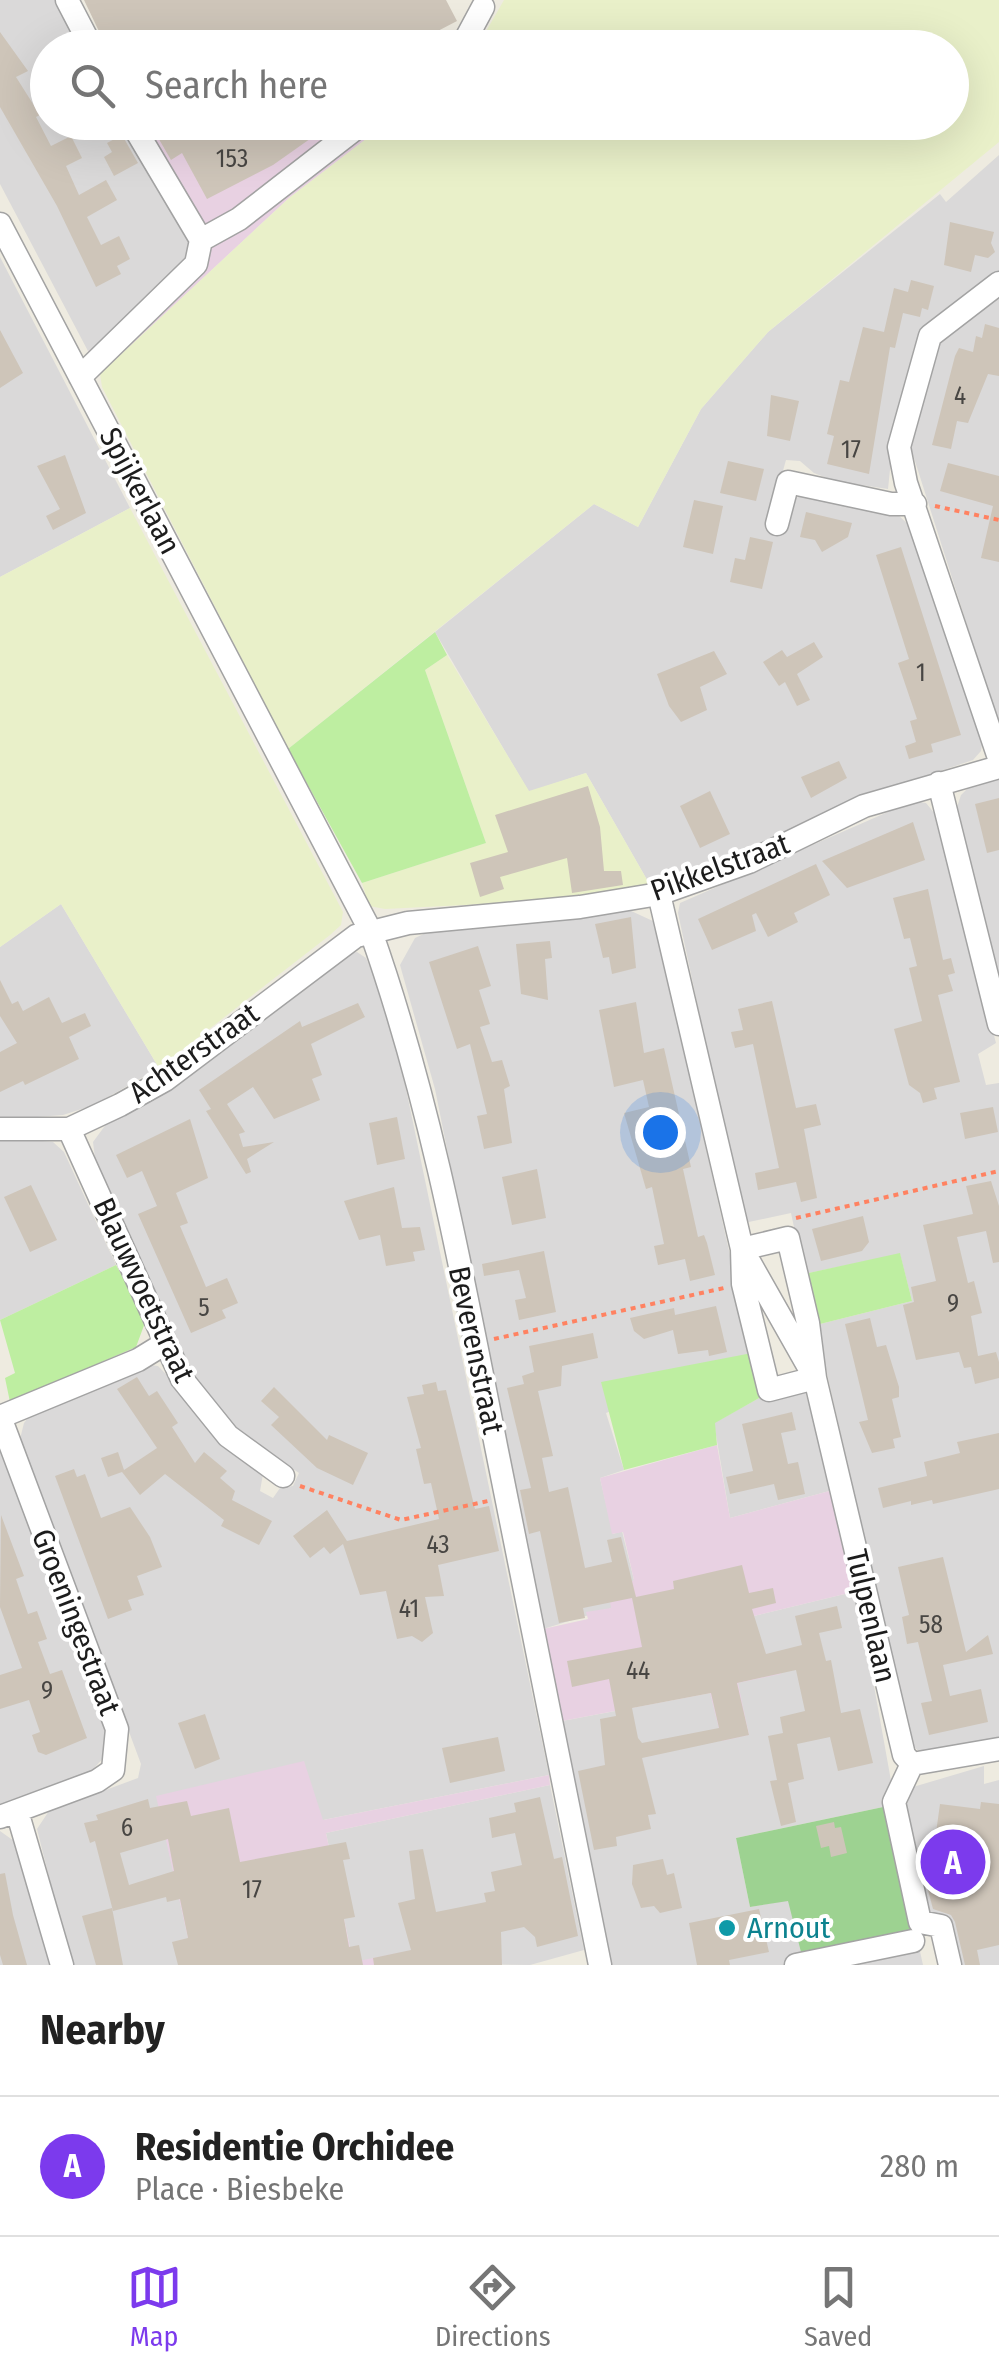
<!DOCTYPE html>
<meta charset="utf-8">
<style>
body{margin:0;font-family:"Fira Sans Condensed",sans-serif;background:#f6f6f6;color:#222}
.you{position:absolute;left:660px;top:1132px;width:35px;height:35px;margin:-25px;border:8px solid #fff;border-radius:50%;background:#1a73e8;box-shadow:0 0 0 15px #1a73e833}
.badge{display:grid;place-items:center;width:65px;height:65px;border-radius:50%;background:#7c3aed;color:#fff;font-size:32px;font-weight:700}
.pin{position:absolute;translate:-50% -50%;border:5px solid #fff;box-shadow:0 2px 10px #0006}
.list{margin:0;padding:0;list-style:none}
h2{display:flex;justify-content:space-between;align-items:center;height:130px;margin:0;padding:0 40px;font-size:42px}
h2 small{font-size:32px;font-weight:400;color:#767676}
.list li{display:grid;grid-template-columns:65px 1fr auto;gap:30px;align-items:center;box-sizing:border-box;height:140px;padding:0 40px;border-top:2px solid #e0e0e0}
.list b{display:block;font-size:38px;white-space:nowrap}
.list p{margin:0;font-size:32px;white-space:nowrap;color:#767676}
.list em{font-size:32px;font-style:normal;color:#767676}
.icon{flex:none;width:55px;height:55px;fill:none;stroke:currentColor;stroke-width:2;stroke-linecap:round;stroke-linejoin:round}
.map{position:relative;flex:none;width:999px;height:1965px;overflow:hidden}
.search{position:absolute;background:#fff;box-shadow:0 10px 40px #0002;left:30px;right:30px;top:30px;height:110px;display:flex;align-items:center;gap:25px;box-sizing:border-box;padding:0 35px;border-radius:55px;color:#767676;font-size:38px}
.sheet{height:270px;background:#fff}
nav{display:flex;justify-content:space-around;align-items:center;box-sizing:border-box;height:140px;border-top:2px solid #e0e0e0;background:#fff;font-size:28px;color:#767676}
nav a{display:grid;justify-items:center;gap:5px}
nav .on{color:#7c3aed}
.map>svg:first-child{display:block}
</style>
<div class="map">
<svg width="999" height="1965" viewBox="0 0 999 1965">
<rect width="100%" height="100%" fill="#eeebe0"/>
<path fill="#dad9d9" d="M 0,0 L 64,0 L 89,47 L 48,48 L 48,122 L 128,123 L 196,251 L 111,339 L 88,351 L 0,184 Z
M 999,155 L 999,272 L 922,334 L 914,347 L 892,450 L 888,489 L 835,481 L 814,473 L 800,461 L 786,460 L 767,527 L 787,529 L 795,498 L 805,495 L 897,514 L 910,526 L 983,737 L 981,751 L 973,760 L 851,801 L 736,855 L 650,885 L 586,773 L 529,792 L 435,632 L 594,504 L 638,527 L 701,409 L 768,332 L 940,194 L 946,202 Z
M 0,257 L 130,508 L 0,577 Z
M 999,296 L 999,726 L 908,439 L 932,354 L 942,340 Z
M 999,777 L 999,980 L 956,810 L 961,795 L 972,784 Z
M 913,801 L 926,803 L 935,814 L 996,1043 L 978,1054 L 986,1085 L 999,1083 L 999,1740 L 920,1753 L 911,1743 L 816,1325 L 912,1301 L 900,1254 L 804,1274 L 791,1213 L 744,1223 L 678,913 L 680,903 Z
M 61,904 L 159,1068 L 94,1105 L 63,1115 L 0,1120 L 0,947 Z
M 629,910 L 655,922 L 752,1353 L 606,1413 L 624,1470 L 600,1478 L 613,1534 L 622,1531 L 634,1580 L 612,1608 L 543,1629 L 435,1089 L 400,965 L 415,938 L 430,931 Z
M 357,952 L 366,958 L 383,996 L 406,1089 L 549,1775 L 323,1820 L 157,1797 L 194,1965 L 71,1965 L 37,1829 L 49,1811 L 138,1778 L 141,1764 L 20,1439 L 24,1423 L 30,1415 L 150,1365 L 158,1366 L 263,1474 L 260,1491 L 273,1498 L 280,1488 L 293,1486 L 299,1473 L 233,1427 L 195,1376 L 157,1302 L 95,1158 L 93,1142 L 110,1119 L 346,954 Z
M 0,1137 L 53,1142 L 64,1152 L 116,1265 L 0,1320 Z
M 805,1391 L 833,1490 L 730,1518 L 714,1423 L 761,1397 Z
M 0,1445 L 107,1730 L 105,1756 L 87,1776 L 0,1808 Z
M 857,1591 L 893,1792 L 885,1794 L 888,1806 L 736,1838 L 750,1907 L 788,1900 L 915,1929 L 923,1965 L 611,1965 L 562,1721 L 711,1693 L 749,1735 L 737,1683 L 781,1673 L 765,1665 L 754,1616 Z
M 984,1766 L 984,1784 L 999,1780 L 999,1965 L 957,1965 L 925,1915 L 903,1804 L 913,1787 Z
M 550,1785 L 584,1950 L 530,1965 L 353,1962 L 326,1833 Z
M 0,1831 L 21,1846 L 55,1965 L 0,1965 Z"/>
<path fill="#e8d1e2" d="M 128,123 L 387,123 L 289,198 L 100,374 L 88,351 L 111,339 L 196,251 Z
M 717,1445 L 730,1518 L 833,1490 L 857,1591 L 754,1616 L 765,1664 L 778,1662 L 781,1674 L 738,1683 L 749,1735 L 722,1741 L 710,1693 L 562,1721 L 543,1629 L 588,1619 L 586,1612 L 611,1608 L 609,1595 L 634,1580 L 623,1532 L 612,1534 L 600,1478 Z
M 304,1761 L 323,1820 L 549,1775 L 550,1785 L 326,1833 L 353,1962 L 499,1933 L 502,1965 L 194,1965 L 156,1796 Z"/>
<path fill="#e9f0c9" d="M 504,0 L 999,0 L 999,142 L 768,332 L 701,409 L 638,527 L 594,504 L 288,749 L 102,387 L 100,374 L 289,198 L 387,123 L 952,122 L 952,48 L 477,47 Z
M 130,508 L 343,912 L 341,925 L 330,935 L 159,1068 L 61,904 L 0,947 L 0,577 Z
M 447,655 L 529,791 L 586,773 L 650,885 L 542,901 L 385,909 L 369,906 L 362,883 L 486,843 L 425,670 Z"/>
<path fill="#beeea1" d="M 435,632 L 447,655 L 425,670 L 486,843 L 362,883 L 288,749 Z
M 900,1253 L 912,1301 L 816,1325 L 804,1274 Z
M 116,1265 L 146,1320 L 136,1347 L 10,1402 L 5,1378 L 15,1373 L 0,1320 Z
M 752,1353 L 761,1397 L 715,1423 L 717,1445 L 624,1470 L 601,1382 Z"/>
<path fill="#9dd291" d="M 888,1806 L 915,1929 L 801,1952 L 788,1901 L 750,1907 L 736,1838 Z"/>
<path fill="#cec5b9" fill-rule="evenodd" d="M 84,0 L 446,0 L 457,21 L 434,33 L 441,48 L 107,48 Z
M 0,32 L 28,71 L 16,77 L 40,115 L 36,117 L 51,146 L 71,136 L 82,158 L 66,166 L 79,195 L 106,180 L 117,200 L 87,217 L 101,245 L 119,236 L 130,259 L 117,266 L 121,274 L 96,287 L 57,206 L 0,107 Z
M 149,122 L 334,122 L 273,165 L 207,199 L 182,153 L 171,160 Z
M 122,135 L 138,163 L 114,176 L 104,157 L 112,152 L 107,143 Z
M 950,222 L 994,232 L 991,243 L 995,252 L 988,258 L 975,255 L 971,272 L 944,265 Z
M 911,280 L 934,286 L 928,310 L 922,308 L 920,317 L 903,313 L 895,348 L 890,347 L 869,474 L 827,464 L 834,436 L 827,434 L 840,380 L 849,382 L 863,327 L 884,332 L 894,288 L 908,292 Z
M 985,324 L 999,328 L 999,376 L 988,374 L 968,423 L 957,421 L 951,449 L 932,445 L 955,356 L 959,348 L 973,352 L 976,336 L 982,338 Z
M 0,330 L 23,373 L 0,388 Z
M 771,395 L 799,401 L 790,441 L 767,436 Z
M 65,455 L 86,513 L 53,530 L 46,516 L 60,509 L 37,466 Z
M 728,461 L 764,469 L 756,501 L 720,493 Z
M 948,463 L 999,476 L 999,562 L 981,558 L 993,506 L 940,491 Z
M 694,500 L 723,506 L 713,554 L 683,547 Z
M 806,512 L 852,523 L 848,537 L 822,552 L 815,540 L 800,537 Z
M 750,537 L 773,542 L 762,589 L 730,582 L 735,558 L 745,560 Z
M 901,547 L 961,735 L 931,744 L 933,752 L 909,759 L 905,746 L 916,742 L 910,721 L 917,719 L 898,663 L 909,659 L 876,555 Z
M 814,642 L 823,657 L 797,674 L 810,700 L 797,706 L 785,682 L 779,686 L 763,662 L 782,650 L 787,657 Z
M 714,651 L 727,674 L 700,687 L 707,710 L 681,722 L 669,706 L 657,674 Z
M 839,761 L 847,778 L 811,798 L 801,777 Z
M 588,786 L 600,827 L 604,871 L 621,871 L 623,885 L 572,893 L 567,858 L 500,877 L 504,889 L 480,897 L 470,863 L 508,852 L 495,815 Z
M 710,791 L 730,834 L 700,848 L 680,806 Z
M 999,798 L 999,850 L 987,853 L 975,804 Z
M 913,822 L 925,860 L 847,888 L 822,861 Z
M 816,864 L 830,895 L 794,913 L 798,922 L 768,937 L 756,913 L 752,915 L 756,931 L 712,950 L 698,919 Z
M 928,889 L 943,960 L 951,958 L 955,973 L 948,975 L 953,991 L 938,995 L 960,1082 L 934,1088 L 937,1099 L 923,1103 L 920,1093 L 909,1085 L 894,1029 L 922,1021 L 909,968 L 917,966 L 910,938 L 904,939 L 893,898 Z
M 631,917 L 636,968 L 612,974 L 609,957 L 603,958 L 595,924 Z
M 550,941 L 552,958 L 545,959 L 548,1000 L 521,994 L 516,944 Z
M 478,946 L 491,986 L 479,990 L 490,1024 L 480,1027 L 492,1062 L 502,1060 L 510,1086 L 504,1089 L 512,1143 L 484,1149 L 477,1116 L 487,1114 L 470,1044 L 457,1049 L 429,962 Z
M 0,980 L 12,1004 L 18,1001 L 23,1011 L 49,997 L 62,1023 L 85,1013 L 91,1026 L 69,1037 L 79,1059 L 25,1085 L 23,1081 L 0,1092 L 0,1052 L 17,1043 L 0,1016 Z
M 772,1001 L 796,1108 L 816,1104 L 821,1125 L 804,1129 L 817,1198 L 801,1202 L 796,1182 L 758,1190 L 755,1173 L 779,1168 L 753,1044 L 735,1048 L 731,1032 L 743,1030 L 738,1009 Z
M 636,1002 L 644,1053 L 664,1048 L 691,1167 L 683,1169 L 698,1237 L 704,1235 L 707,1243 L 715,1275 L 690,1281 L 685,1259 L 658,1265 L 654,1246 L 664,1244 L 652,1187 L 646,1189 L 624,1113 L 649,1107 L 643,1080 L 614,1087 L 599,1010 Z
M 358,1003 L 365,1017 L 311,1044 L 322,1075 L 312,1079 L 320,1100 L 274,1119 L 253,1087 L 227,1104 L 245,1132 L 239,1134 L 243,1147 L 274,1142 L 247,1159 L 251,1172 L 246,1174 L 206,1111 L 211,1109 L 199,1090 L 300,1021 L 302,1027 Z
M 993,1107 L 998,1132 L 965,1139 L 960,1113 Z
M 397,1117 L 405,1159 L 377,1165 L 369,1123 Z
M 190,1119 L 208,1178 L 176,1193 L 188,1223 L 180,1226 L 206,1287 L 227,1278 L 238,1303 L 222,1310 L 226,1318 L 191,1333 L 138,1214 L 157,1206 L 142,1171 L 127,1178 L 116,1155 Z
M 537,1169 L 546,1218 L 512,1225 L 502,1177 Z
M 991,1181 L 999,1206 L 999,1262 L 993,1263 L 986,1231 L 957,1237 L 968,1283 L 974,1281 L 982,1313 L 971,1316 L 978,1356 L 996,1352 L 999,1362 L 999,1378 L 975,1384 L 971,1367 L 964,1368 L 959,1352 L 916,1360 L 903,1305 L 914,1302 L 911,1287 L 936,1281 L 923,1225 L 973,1214 L 966,1186 Z
M 31,1185 L 57,1240 L 30,1252 L 4,1197 Z
M 394,1187 L 402,1228 L 420,1227 L 425,1250 L 413,1252 L 415,1261 L 386,1266 L 380,1235 L 359,1240 L 344,1201 Z
M 863,1216 L 869,1242 L 862,1251 L 821,1261 L 812,1229 Z
M 544,1251 L 556,1312 L 519,1320 L 515,1300 L 526,1298 L 519,1270 L 484,1276 L 482,1264 Z
M 716,1306 L 727,1352 L 709,1356 L 708,1350 L 678,1354 L 673,1330 L 644,1339 L 634,1331 L 630,1318 L 674,1308 L 675,1315 Z
M 870,1318 L 877,1347 L 886,1345 L 899,1387 L 899,1397 L 892,1399 L 901,1437 L 893,1439 L 895,1448 L 872,1453 L 859,1422 L 868,1420 L 845,1324 Z
M 593,1333 L 598,1358 L 562,1366 L 561,1386 L 538,1391 L 553,1456 L 542,1458 L 549,1492 L 568,1487 L 585,1568 L 612,1562 L 607,1540 L 621,1537 L 636,1597 L 674,1589 L 673,1581 L 742,1565 L 749,1593 L 773,1588 L 776,1603 L 752,1609 L 766,1654 L 802,1645 L 795,1616 L 837,1606 L 842,1628 L 819,1633 L 826,1661 L 831,1660 L 841,1713 L 860,1709 L 873,1763 L 838,1771 L 830,1737 L 797,1744 L 804,1779 L 788,1783 L 796,1822 L 781,1826 L 770,1781 L 777,1780 L 768,1736 L 783,1733 L 780,1717 L 805,1711 L 796,1670 L 737,1683 L 749,1735 L 642,1758 L 656,1814 L 648,1815 L 651,1829 L 616,1837 L 617,1846 L 594,1850 L 578,1771 L 605,1765 L 600,1719 L 616,1716 L 609,1679 L 572,1687 L 567,1661 L 642,1647 L 632,1598 L 583,1608 L 585,1618 L 559,1623 L 540,1531 L 529,1534 L 520,1490 L 531,1488 L 507,1388 L 524,1384 L 522,1376 L 534,1372 L 529,1346 ZM 711,1693 L 719,1728 L 642,1743 L 638,1738 L 632,1708 Z
M 137,1377 L 149,1396 L 157,1391 L 178,1423 L 172,1427 L 195,1463 L 204,1452 L 227,1471 L 220,1478 L 235,1491 L 232,1500 L 272,1521 L 259,1545 L 221,1526 L 224,1520 L 165,1474 L 140,1495 L 122,1472 L 108,1477 L 101,1458 L 118,1452 L 124,1470 L 157,1448 L 117,1389 Z
M 436,1382 L 438,1391 L 446,1390 L 475,1509 L 489,1506 L 499,1551 L 438,1565 L 444,1596 L 425,1597 L 433,1633 L 422,1642 L 412,1636 L 397,1639 L 386,1591 L 360,1595 L 343,1544 L 330,1554 L 324,1547 L 310,1558 L 293,1536 L 327,1510 L 347,1541 L 439,1519 L 431,1483 L 424,1484 L 416,1449 L 421,1448 L 407,1397 L 424,1394 L 422,1385 Z
M 274,1387 L 327,1440 L 329,1435 L 368,1453 L 353,1485 L 317,1468 L 271,1425 L 279,1417 L 261,1401 Z
M 792,1412 L 796,1430 L 781,1433 L 788,1464 L 798,1462 L 805,1494 L 778,1500 L 774,1484 L 730,1494 L 726,1477 L 753,1471 L 742,1424 Z
M 999,1433 L 999,1489 L 933,1504 L 932,1500 L 911,1505 L 911,1501 L 883,1508 L 878,1488 L 927,1476 L 924,1462 L 960,1453 L 957,1442 Z
M 74,1469 L 77,1477 L 85,1474 L 101,1518 L 130,1507 L 150,1537 L 162,1567 L 137,1576 L 144,1595 L 128,1600 L 132,1610 L 108,1619 L 55,1476 Z
M 1,1515 L 24,1576 L 16,1579 L 28,1614 L 37,1611 L 47,1639 L 38,1642 L 50,1674 L 62,1670 L 87,1738 L 46,1755 L 38,1752 L 32,1735 L 40,1732 L 29,1700 L 0,1709 L 0,1675 L 22,1668 L 0,1607 Z
M 943,1557 L 966,1652 L 988,1635 L 993,1654 L 943,1665 L 950,1696 L 981,1689 L 988,1722 L 929,1735 L 921,1703 L 932,1701 L 918,1642 L 907,1644 L 902,1617 L 909,1615 L 898,1567 Z
M 205,1714 L 220,1759 L 195,1769 L 178,1723 Z
M 498,1737 L 505,1771 L 450,1783 L 442,1748 Z
M 540,1797 L 554,1859 L 562,1857 L 578,1936 L 537,1947 L 535,1937 L 524,1927 L 501,1932 L 502,1965 L 374,1965 L 373,1958 L 411,1950 L 398,1903 L 415,1899 L 409,1851 L 423,1849 L 436,1912 L 486,1902 L 484,1893 L 495,1891 L 491,1872 L 522,1865 L 515,1833 L 492,1838 L 489,1818 L 516,1812 L 514,1803 Z
M 148,1799 L 150,1808 L 187,1801 L 191,1816 L 229,1808 L 240,1862 L 346,1842 L 350,1859 L 343,1860 L 355,1917 L 344,1919 L 349,1947 L 359,1945 L 363,1965 L 178,1965 L 172,1942 L 188,1938 L 180,1899 L 167,1902 L 166,1897 L 113,1911 L 95,1841 L 90,1843 L 84,1823 L 98,1820 L 96,1815 ZM 168,1839 L 174,1871 L 129,1885 L 120,1853 Z
M 981,1802 L 999,1804 L 999,1945 L 977,1950 L 980,1965 L 965,1965 L 955,1922 L 951,1915 L 933,1909 L 928,1890 L 940,1804 L 980,1809 Z
M 834,1822 L 835,1828 L 841,1827 L 847,1853 L 831,1857 L 829,1846 L 821,1848 L 816,1826 Z
M 663,1859 L 667,1875 L 674,1873 L 682,1908 L 660,1913 L 654,1906 L 641,1908 L 632,1884 L 633,1865 Z
M 5,1873 L 13,1915 L 27,1965 L 3,1965 L 0,1955 L 0,1874 Z
M 112,1908 L 123,1965 L 96,1965 L 82,1916 Z
M 759,1909 L 769,1952 L 729,1960 L 730,1965 L 697,1965 L 689,1923 Z"/>
<g fill="none" stroke-linecap="round" stroke-linejoin="round">
<defs>
<path id="minor" d="M 67,0 L 92,48
M 461,48 L 483,7
M 0,224 L 371,932 C 430,1099 462,1273 496,1446 C 530,1619 565,1792 600,1965
M 201,240 L 239,219 L 364,122
M 999,283 L 930,336 L 899,447 L 906,483 L 999,758
M 80,377 L 196,264 L 201,240 L 131,122
M 777,524 L 788,482 L 891,504 L 915,504
M 939,783 L 999,1024
M 659,894 L 742,1249 L 815,1378 L 904,1755 L 912,1764 L 999,1749
M 0,1129 L 69,1129 L 120,1105 L 165,1080 L 356,936 L 408,923 L 580,907 L 659,894 L 749,862 L 864,806 L 999,767
M 69,1129 L 182,1379 L 228,1436 L 283,1476
M 788,1238 L 808,1323 L 815,1378 L 769,1390 L 743,1284 L 742,1249 Z
M 0,1417 L 138,1360 L 164,1344
M 912,1764 L 894,1802 L 920,1922 L 941,1926 L 950,1965
M 17,1811 L 62,1965
M 0,1817 L 97,1781 L 113,1770 L 117,1729 L 0,1417
M 796,1965 L 913,1941"/>
</defs>
<use href="#minor" stroke="#a3a3a3" stroke-width="25"/>
<path stroke="#ff8261" stroke-width="4" stroke-dasharray="5 5" stroke-linecap="butt" d="M 935,506 L 999,520
M 796,1218 L 999,1171
M 494,1339 L 724,1288
M 300,1486 L 401,1520 L 488,1501"/>
<use href="#minor" stroke="#fff" stroke-width="22"/>
</g>
<circle fill="#0f9aa8" stroke="#fff" stroke-width="4" cx="727" cy="1928" r="10"/>
<g text-anchor="middle" stroke-width="8" stroke-linejoin="round" paint-order="stroke">
<g font-size="25" fill="#484643">
<text x="232" y="167">153</text>
<text x="960" y="404">4</text>
<text x="851" y="458">17</text>
<text x="921" y="681">1</text>
<text x="953" y="1312">9</text>
<text x="204" y="1316">5</text>
<text x="438" y="1553">43</text>
<text x="409" y="1617">41</text>
<text x="931" y="1633">58</text>
<text x="638" y="1679">44</text>
<text x="47" y="1699">9</text>
<text x="127" y="1836">6</text>
<text x="252" y="1898">17</text>
</g>
<g font-size="30" fill="#1c1c1c" stroke="#fff">
<text transform="translate(140 491) rotate(62)" y="10">Spijkerlaan</text>
<text transform="translate(720 867) rotate(-20)" y="10">Pikkelstraat</text>
<text transform="translate(194 1053) rotate(-35)" y="10">Achterstraat</text>
<text transform="translate(144 1290) rotate(65)" y="10">Blauwvoetstraat</text>
<text transform="translate(476 1350) rotate(78)" y="10">Beverenstraat</text>
<text transform="translate(871 1616) rotate(77)" y="10">Tulpenlaan</text>
<text transform="translate(76 1622) rotate(69)" y="10">Groeningestraat</text>
</g>
<g font-size="30" fill="#0d838f" stroke="#fff" text-anchor="start">
<text x="747" y="1938">Arnout</text>
</g>
</g>
</svg>
<div class="you"></div>
<div class="pin badge" style="left:953px;top:1862px">A</div>
<div class="search"><svg class="icon" aria-label="search" viewBox="0 0 24 24"><circle cx="10" cy="10" r="6"/><path d="M15 15l6 6"/></svg>Search here</div>
</div>
<section class="sheet">
<h2>Nearby<small></small></h2>
<ul class="list">
<li><span class="badge">A</span><div><b>Residentie Orchidee</b><p>Place · Biesbeke</p></div><em>280 m</em></li>
</ul>
</section>
<nav>
<a class="on"><svg class="icon" aria-label="map" viewBox="0 0 24 24"><path d="M3 6l6-2 6 2 6-2v14l-6 2-6-2-6 2zM9 4v14M15 6v14"/></svg>Map</a>
<a><svg class="icon" aria-label="directions" viewBox="0 0 24 24"><path d="M12 3l9 9-9 9-9-9zM9 14v-3h6M13 9l2 2-2 2"/></svg>Directions</a>
<a><svg class="icon" aria-label="saved" viewBox="0 0 24 24"><path d="M7 4h10v16l-5-4-5 4z"/></svg>Saved</a>
</nav>
